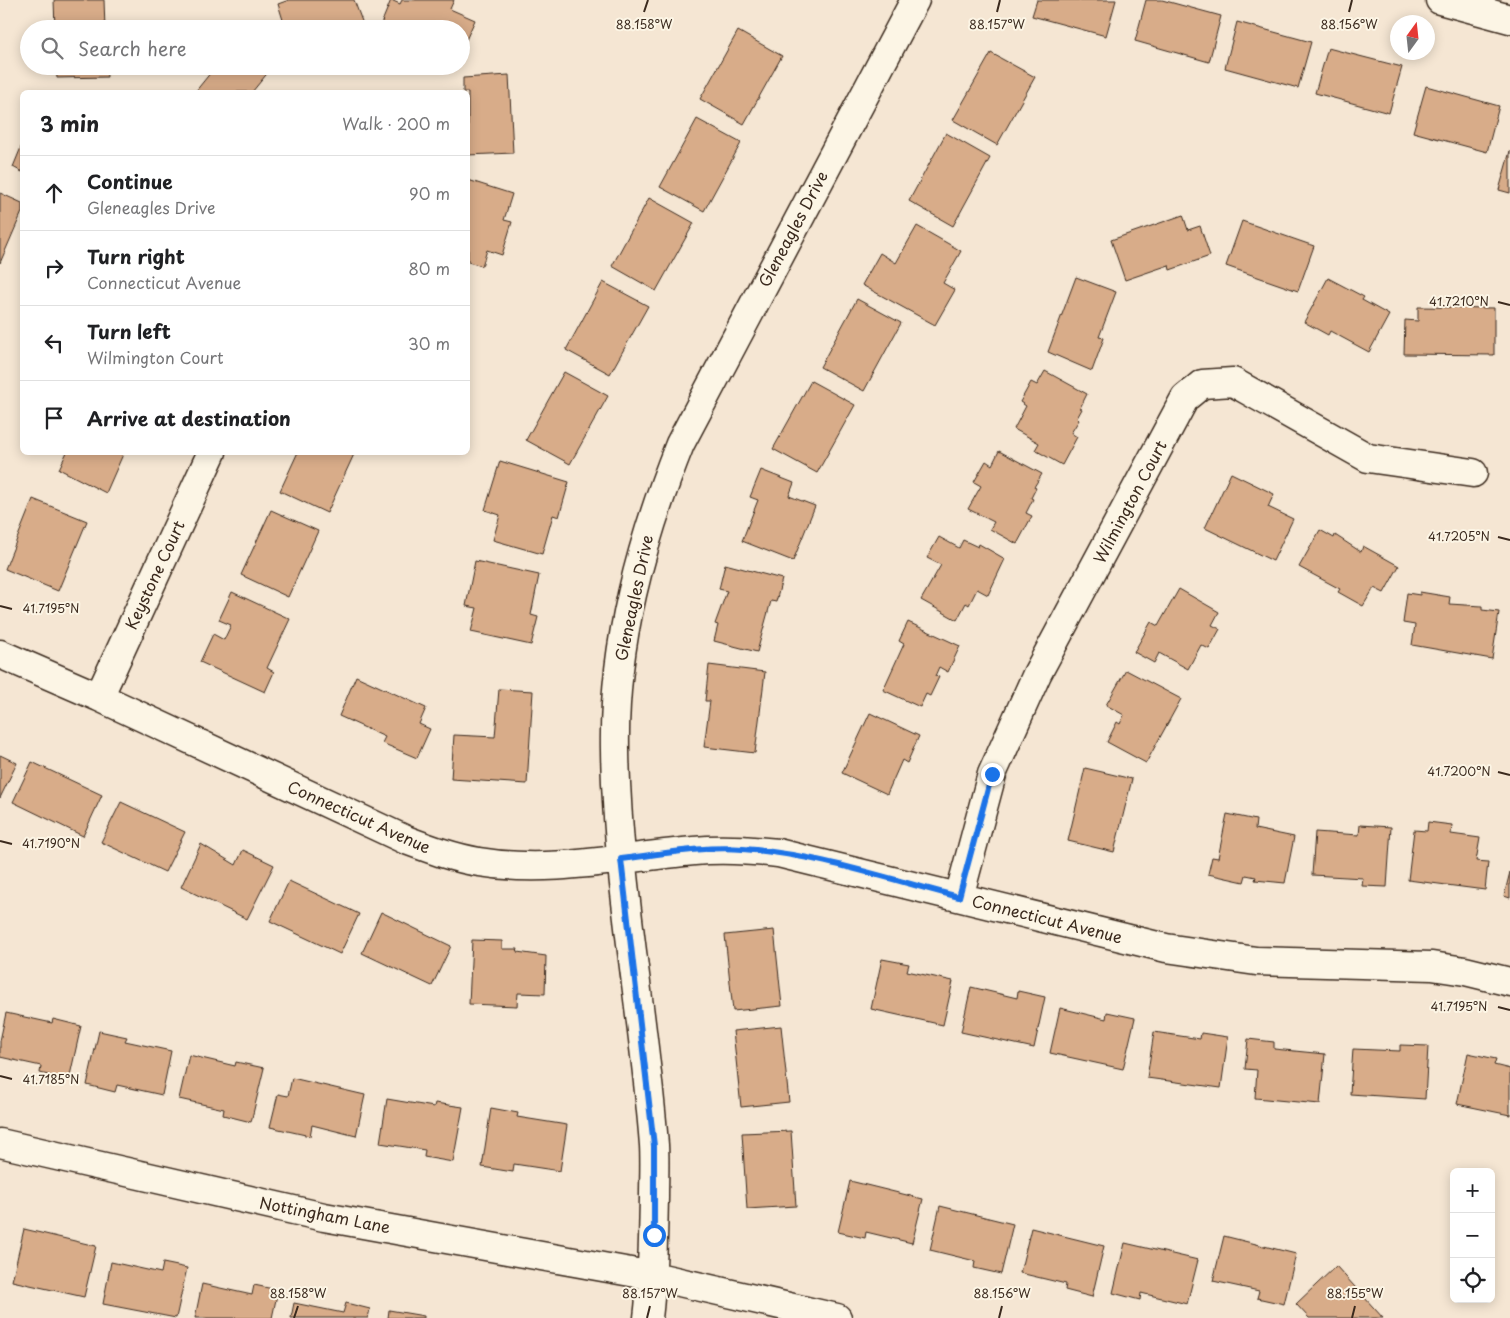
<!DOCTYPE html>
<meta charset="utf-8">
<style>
body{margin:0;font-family:"Playpen Sans",sans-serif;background:#f2f2f2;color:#202124}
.controls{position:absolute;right:15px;bottom:15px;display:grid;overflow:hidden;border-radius:8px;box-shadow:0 2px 12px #0003}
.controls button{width:45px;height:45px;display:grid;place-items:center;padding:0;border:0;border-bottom:1px solid #e0e0e0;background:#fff;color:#202124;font:25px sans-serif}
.compass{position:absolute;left:1390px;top:15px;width:45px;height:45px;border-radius:50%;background:#fff;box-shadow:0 2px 12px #0003;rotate:15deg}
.stop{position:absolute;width:15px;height:15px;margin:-11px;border:4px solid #1a73e8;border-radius:50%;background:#fff}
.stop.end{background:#1a73e8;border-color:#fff;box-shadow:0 1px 5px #0008}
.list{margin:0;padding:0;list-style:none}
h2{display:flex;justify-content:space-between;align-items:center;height:65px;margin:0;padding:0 20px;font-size:21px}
h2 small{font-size:16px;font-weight:400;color:#757577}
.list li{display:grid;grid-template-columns:32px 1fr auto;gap:15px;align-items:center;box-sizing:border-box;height:75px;padding:0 20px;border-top:1px solid #e0e0e0}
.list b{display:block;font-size:19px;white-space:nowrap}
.list p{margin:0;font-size:16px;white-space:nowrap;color:#757577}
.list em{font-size:16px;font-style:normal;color:#757577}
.icon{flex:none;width:28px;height:28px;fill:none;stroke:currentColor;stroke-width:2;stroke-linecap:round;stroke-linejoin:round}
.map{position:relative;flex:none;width:1510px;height:1318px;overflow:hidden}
.search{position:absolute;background:#fff;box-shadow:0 2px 12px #0003;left:20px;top:20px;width:450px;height:55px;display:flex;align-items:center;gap:12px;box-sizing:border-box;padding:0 18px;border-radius:28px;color:#757577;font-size:19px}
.panel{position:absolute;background:#fff;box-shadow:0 2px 12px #0003;left:20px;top:90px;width:450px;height:365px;border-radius:8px}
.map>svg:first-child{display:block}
</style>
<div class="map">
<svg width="1510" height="1318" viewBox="0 0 1510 1318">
<rect width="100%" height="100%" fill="#f5e6d3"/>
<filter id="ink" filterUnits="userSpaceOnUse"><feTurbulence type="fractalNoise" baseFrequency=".02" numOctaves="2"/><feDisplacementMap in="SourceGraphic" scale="10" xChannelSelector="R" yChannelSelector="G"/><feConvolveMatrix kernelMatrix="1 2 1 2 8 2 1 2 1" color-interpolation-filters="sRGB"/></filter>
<g filter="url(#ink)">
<path fill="#d8ac89" stroke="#3b2a1e" d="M 54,0 L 104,0 L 105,29 L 55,29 Z
M 289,0 L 354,0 L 363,24 L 350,29 L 274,29 L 272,24 L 283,20 L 278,4 Z
M 391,0 L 400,4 L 402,0 L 454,0 L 450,9 L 475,20 L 461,51 L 461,29 L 379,29 Z
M 1037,0 L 1116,0 L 1106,36 L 1032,16 Z
M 1146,0 L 1162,0 L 1221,16 L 1209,62 L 1135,41 Z
M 1237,22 L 1311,42 L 1298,88 L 1225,68 Z
M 738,31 L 782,56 L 744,124 L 700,99 Z
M 1328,48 L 1402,67 L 1389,113 L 1315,93 Z
M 991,53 L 1035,77 L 997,145 L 953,120 Z
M 56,66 L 106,66 L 107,77 L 57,78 Z
M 216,66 L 266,66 L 270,70 L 252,92 L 195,92 Z
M 509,75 L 513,153 L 468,155 L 468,92 L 463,92 L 463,78 Z
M 1426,86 L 1499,106 L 1487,152 L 1413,132 Z
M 697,119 L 741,143 L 704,211 L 660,187 Z
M 946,133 L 990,158 L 953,226 L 909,201 Z
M 22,145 L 22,172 L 13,167 Z
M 1510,151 L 1510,193 L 1499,190 Z
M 468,180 L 512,194 L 504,220 L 512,222 L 502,255 L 487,250 L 482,266 L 468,262 Z
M 0,193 L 22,203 L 22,212 L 0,263 Z
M 649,198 L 694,223 L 656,291 L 612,266 Z
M 1183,215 L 1188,230 L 1200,226 L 1210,256 L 1170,270 L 1169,265 L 1125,280 L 1111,240 Z
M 1242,221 L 1314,246 L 1298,291 L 1226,266 Z
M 917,226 L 961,251 L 943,283 L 955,290 L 935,325 L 862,285 L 880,253 L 896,263 Z
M 1076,277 L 1116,292 L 1099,337 L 1104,338 L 1092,371 L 1048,352 Z
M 1328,278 L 1364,297 L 1362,300 L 1389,315 L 1369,352 L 1330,331 L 1328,335 L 1304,322 Z
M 603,282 L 648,306 L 610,374 L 566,350 Z
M 857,299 L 901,323 L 864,391 L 820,367 Z
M 1418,307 L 1494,308 L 1494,355 L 1404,354 L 1405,320 L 1418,321 Z
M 1045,371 L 1087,394 L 1080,408 L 1082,409 L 1077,418 L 1079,420 L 1071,433 L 1077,437 L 1062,465 L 1035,450 L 1039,443 L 1014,429 L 1026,406 L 1020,402 L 1031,382 L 1037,385 Z
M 564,372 L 608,396 L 570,464 L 526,440 Z
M 811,381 L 855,405 L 817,473 L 773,449 Z
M 999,451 L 1042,474 L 1034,487 L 1036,488 L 1031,498 L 1033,499 L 1026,513 L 1032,516 L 1017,544 L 990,529 L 994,522 L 968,509 L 981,486 L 974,482 L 986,461 L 992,465 Z
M 67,452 L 124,452 L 106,493 L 59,469 Z
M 298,452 L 355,452 L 327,513 L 280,491 Z
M 500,461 L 569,482 L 559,517 L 553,515 L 542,554 L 493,540 L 500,515 L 485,510 Z
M 761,470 L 794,483 L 789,496 L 815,506 L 793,561 L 742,541 L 758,500 L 750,497 Z
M 1231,473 L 1274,494 L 1268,507 L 1293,519 L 1273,561 L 1205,528 Z
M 33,499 L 87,521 L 58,591 L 5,569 Z
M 271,510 L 318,531 L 288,597 L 241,575 Z
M 1320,530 L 1334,538 L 1335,535 L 1361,552 L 1363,546 L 1399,566 L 1384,593 L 1374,588 L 1363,606 L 1338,592 L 1340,589 L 1299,567 Z
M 939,537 L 959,548 L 963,540 L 978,547 L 979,544 L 1005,559 L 988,595 L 977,589 L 969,605 L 966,603 L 957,620 L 921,600 L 941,565 L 927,558 Z
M 475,561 L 539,575 L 531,615 L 538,617 L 531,645 L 471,632 L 477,608 L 466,606 Z
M 725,564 L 782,579 L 776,602 L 771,601 L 757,652 L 714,641 L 718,625 L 715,624 L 727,591 L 719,589 Z
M 1179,589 L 1219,612 L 1212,625 L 1220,629 L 1209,649 L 1201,645 L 1188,669 L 1159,653 L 1154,663 L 1134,652 L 1151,622 L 1158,626 Z
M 232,592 L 290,619 L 267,668 L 274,672 L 265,692 L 200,662 L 213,634 L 224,640 L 231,625 L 219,620 Z
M 1420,592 L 1450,597 L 1449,604 L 1482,606 L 1482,610 L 1499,612 L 1492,659 L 1412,645 L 1415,625 L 1403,623 L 1407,593 L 1420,595 Z
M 908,622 L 960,646 L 948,672 L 939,667 L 935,676 L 939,677 L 930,696 L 926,694 L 920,707 L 883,690 L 904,644 L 899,641 Z
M 709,665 L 765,672 L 755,753 L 704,747 L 710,701 L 705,701 Z
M 1126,670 L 1181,699 L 1146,763 L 1107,742 L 1117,722 L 1120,724 L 1124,715 L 1106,705 Z
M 356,676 L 426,708 L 419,724 L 430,729 L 417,758 L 382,743 L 385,737 L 339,716 Z
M 499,689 L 533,691 L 527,784 L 451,779 L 454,735 L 495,737 Z
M 870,713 L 919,736 L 907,763 L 902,760 L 887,794 L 842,773 Z
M 0,755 L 17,763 L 0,798 Z
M 32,762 L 102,795 L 83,836 L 13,802 Z
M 1085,768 L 1132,779 L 1114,852 L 1068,841 Z
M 121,802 L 185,832 L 165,872 L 101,842 Z
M 1227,814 L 1256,820 L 1255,829 L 1294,837 L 1285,883 L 1255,880 L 1256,877 L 1246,875 L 1244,882 L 1208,874 L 1212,857 L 1218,858 Z
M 1428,822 L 1452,825 L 1451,834 L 1480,838 L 1476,861 L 1488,862 L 1485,890 L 1408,880 L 1414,830 L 1427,831 Z
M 1360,825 L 1391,827 L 1387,887 L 1362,886 L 1363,878 L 1312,875 L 1315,832 L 1359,835 Z
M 201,844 L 236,865 L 243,850 L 274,865 L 247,919 L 181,887 Z
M 1510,872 L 1510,898 L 1504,896 Z
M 289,881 L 359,914 L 340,954 L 270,921 Z
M 381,912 L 451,946 L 432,986 L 362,953 Z
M 774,930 L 782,1006 L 733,1011 L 725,935 Z
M 472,940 L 502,941 L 502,949 L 518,949 L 517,952 L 546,956 L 545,994 L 518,993 L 517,1006 L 469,1004 Z
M 882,959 L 909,964 L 907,971 L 953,981 L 943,1025 L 871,1009 Z
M 971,987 L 1017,998 L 1018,991 L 1045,997 L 1034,1048 L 961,1032 Z
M 1060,1008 L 1106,1019 L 1107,1012 L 1135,1018 L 1123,1069 L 1050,1053 Z
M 6,1013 L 52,1023 L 53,1019 L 81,1026 L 69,1080 L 40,1073 L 41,1066 L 0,1057 L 0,1041 Z
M 781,1026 L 789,1102 L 741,1107 L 733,1031 Z
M 99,1031 L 127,1037 L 125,1041 L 171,1051 L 162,1095 L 117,1085 L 115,1092 L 87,1085 Z
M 1154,1032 L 1200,1039 L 1201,1033 L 1228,1037 L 1221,1088 L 1147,1078 Z
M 1248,1039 L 1274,1042 L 1274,1049 L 1325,1054 L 1320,1104 L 1255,1098 L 1257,1070 L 1245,1069 Z
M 1400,1045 L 1428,1046 L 1425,1099 L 1350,1094 L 1353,1049 L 1400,1051 Z
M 1468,1053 L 1496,1059 L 1494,1065 L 1510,1069 L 1510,1115 L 1457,1104 Z
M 189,1055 L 235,1066 L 236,1062 L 264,1068 L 251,1122 L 223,1115 L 224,1109 L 179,1099 Z
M 292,1078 L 365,1095 L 356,1136 L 312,1125 L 310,1136 L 270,1127 L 278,1094 L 288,1096 Z
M 387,1099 L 434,1107 L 435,1103 L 463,1107 L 453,1162 L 424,1157 L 425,1150 L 380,1143 Z
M 491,1108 L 518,1113 L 517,1117 L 567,1125 L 560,1171 L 514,1164 L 513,1172 L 482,1167 Z
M 791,1131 L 796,1206 L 747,1209 L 742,1133 Z
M 850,1181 L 923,1199 L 912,1243 L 866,1232 L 865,1238 L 838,1232 Z
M 940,1206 L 1013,1224 L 1001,1274 L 974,1268 L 975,1261 L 930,1250 Z
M 1031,1228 L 1104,1246 L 1092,1297 L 1065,1290 L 1066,1284 L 1020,1273 Z
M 24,1229 L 96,1246 L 84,1297 L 12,1281 Z
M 1224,1236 L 1296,1254 L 1284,1304 L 1257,1298 L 1259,1291 L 1213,1281 Z
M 1125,1243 L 1198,1260 L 1187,1304 L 1141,1293 L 1140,1300 L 1113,1293 Z
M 111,1262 L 161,1273 L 163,1263 L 187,1268 L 176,1318 L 103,1304 Z
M 1336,1266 L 1383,1318 L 1309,1318 L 1296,1304 Z
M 202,1284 L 252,1295 L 254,1285 L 278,1290 L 272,1318 L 195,1318 Z
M 294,1303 L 343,1313 L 346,1303 L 370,1309 L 368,1318 L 291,1318 Z
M 389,1310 L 424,1316 L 424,1318 L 388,1318 Z"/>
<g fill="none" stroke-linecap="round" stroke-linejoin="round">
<defs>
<path id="minor" d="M 1440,0 L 1510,19
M 0,654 L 99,697 L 406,840 C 430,849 454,858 479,862 C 550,874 624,857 694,851 C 722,848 750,850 778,853 L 1166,948 L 1256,961 L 1432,966 L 1465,971 L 1510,982
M 99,697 L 212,452
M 959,897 L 992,774 L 1037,674 L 1185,398 L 1202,384 L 1233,382 L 1368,458 L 1473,473
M 0,1143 L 324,1217 L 653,1276 L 837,1318
M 648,1318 C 653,1278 653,1238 654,1198 C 654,1180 655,1162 654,1145 C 644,1013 617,883 615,750 C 613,644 641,542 680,444 L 915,0"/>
</defs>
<use href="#minor" stroke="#3b2a1e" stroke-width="31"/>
<use href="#minor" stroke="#fcf5e5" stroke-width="28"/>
</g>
</g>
<g fill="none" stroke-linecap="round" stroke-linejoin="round" filter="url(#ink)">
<path stroke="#1a73e8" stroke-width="6" d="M 654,1235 L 654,1146 L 621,859 C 661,854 703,846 743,849 C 816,854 888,879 959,897 L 992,774"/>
</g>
<path fill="none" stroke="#3b2a1e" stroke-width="2" d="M 644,12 L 648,0M 997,12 L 1000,0M 1349,12 L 1352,0M 1498,302 L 1510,305M 1498,537 L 1510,540M 0,606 L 12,609M 1498,772 L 1510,775M 0,841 L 12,844M 1498,1007 L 1510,1010M 0,1076 L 12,1079M 294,1318 L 298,1306M 647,1318 L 650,1306M 999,1318 L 1002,1306M 1352,1318 L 1355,1306"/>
<g text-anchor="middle" stroke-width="4" stroke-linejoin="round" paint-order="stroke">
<g font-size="16" fill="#3b2a1e" stroke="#fcf5e5">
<text transform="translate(793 229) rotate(-62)" y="6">Gleneagles Drive</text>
<text transform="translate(1130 502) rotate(-62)" y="6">Wilmington Court</text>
<text transform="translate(155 575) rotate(-65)" y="6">Keystone Court</text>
<text transform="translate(634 598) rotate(-78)" y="6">Gleneagles Drive</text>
<text transform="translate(359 817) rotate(24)" y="6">Connecticut Avenue</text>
<text transform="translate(1047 919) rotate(14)" y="6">Connecticut Avenue</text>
<text transform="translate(325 1215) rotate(11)" y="6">Nottingham Lane</text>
</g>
</g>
<g font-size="12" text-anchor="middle" fill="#3b2a1e" stroke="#fcf5e5" stroke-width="4" stroke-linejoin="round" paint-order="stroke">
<text x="644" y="29">88.158°W</text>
<text x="997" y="29">88.157°W</text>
<text x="1349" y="29">88.156°W</text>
<text x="1459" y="306">41.7210°N</text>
<text x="1459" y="541">41.7205°N</text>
<text x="51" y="613">41.7195°N</text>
<text x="1459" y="776">41.7200°N</text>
<text x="51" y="848">41.7190°N</text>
<text x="1459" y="1011">41.7195°N</text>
<text x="51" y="1084">41.7185°N</text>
<text x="298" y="1298">88.158°W</text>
<text x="650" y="1298">88.157°W</text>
<text x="1002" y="1298">88.156°W</text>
<text x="1355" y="1298">88.155°W</text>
</g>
</svg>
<div class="controls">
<button>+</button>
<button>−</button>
<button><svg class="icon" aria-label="locate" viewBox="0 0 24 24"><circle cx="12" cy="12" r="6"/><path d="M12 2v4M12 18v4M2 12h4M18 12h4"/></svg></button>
</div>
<svg class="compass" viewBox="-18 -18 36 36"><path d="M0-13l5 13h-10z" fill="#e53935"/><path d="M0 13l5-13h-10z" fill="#757577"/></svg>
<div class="stop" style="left:654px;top:1235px"></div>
<div class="stop end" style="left:992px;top:774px"></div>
<div class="search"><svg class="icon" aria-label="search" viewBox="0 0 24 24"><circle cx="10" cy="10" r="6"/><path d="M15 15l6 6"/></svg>Search here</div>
<section class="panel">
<h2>3 min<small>Walk · 200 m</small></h2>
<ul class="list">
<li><svg class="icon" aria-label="ahead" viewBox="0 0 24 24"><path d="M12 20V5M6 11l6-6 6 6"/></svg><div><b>Continue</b><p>Gleneagles Drive</p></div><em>90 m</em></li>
<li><svg class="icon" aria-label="right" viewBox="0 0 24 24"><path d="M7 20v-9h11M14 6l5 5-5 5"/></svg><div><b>Turn right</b><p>Connecticut Avenue</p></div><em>80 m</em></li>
<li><svg class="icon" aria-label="left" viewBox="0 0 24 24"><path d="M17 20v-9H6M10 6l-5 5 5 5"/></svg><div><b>Turn left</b><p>Wilmington Court</p></div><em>30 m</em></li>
<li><svg class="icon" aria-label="arrive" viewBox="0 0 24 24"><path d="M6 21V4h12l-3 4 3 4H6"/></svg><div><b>Arrive at destination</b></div></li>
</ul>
</section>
</div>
